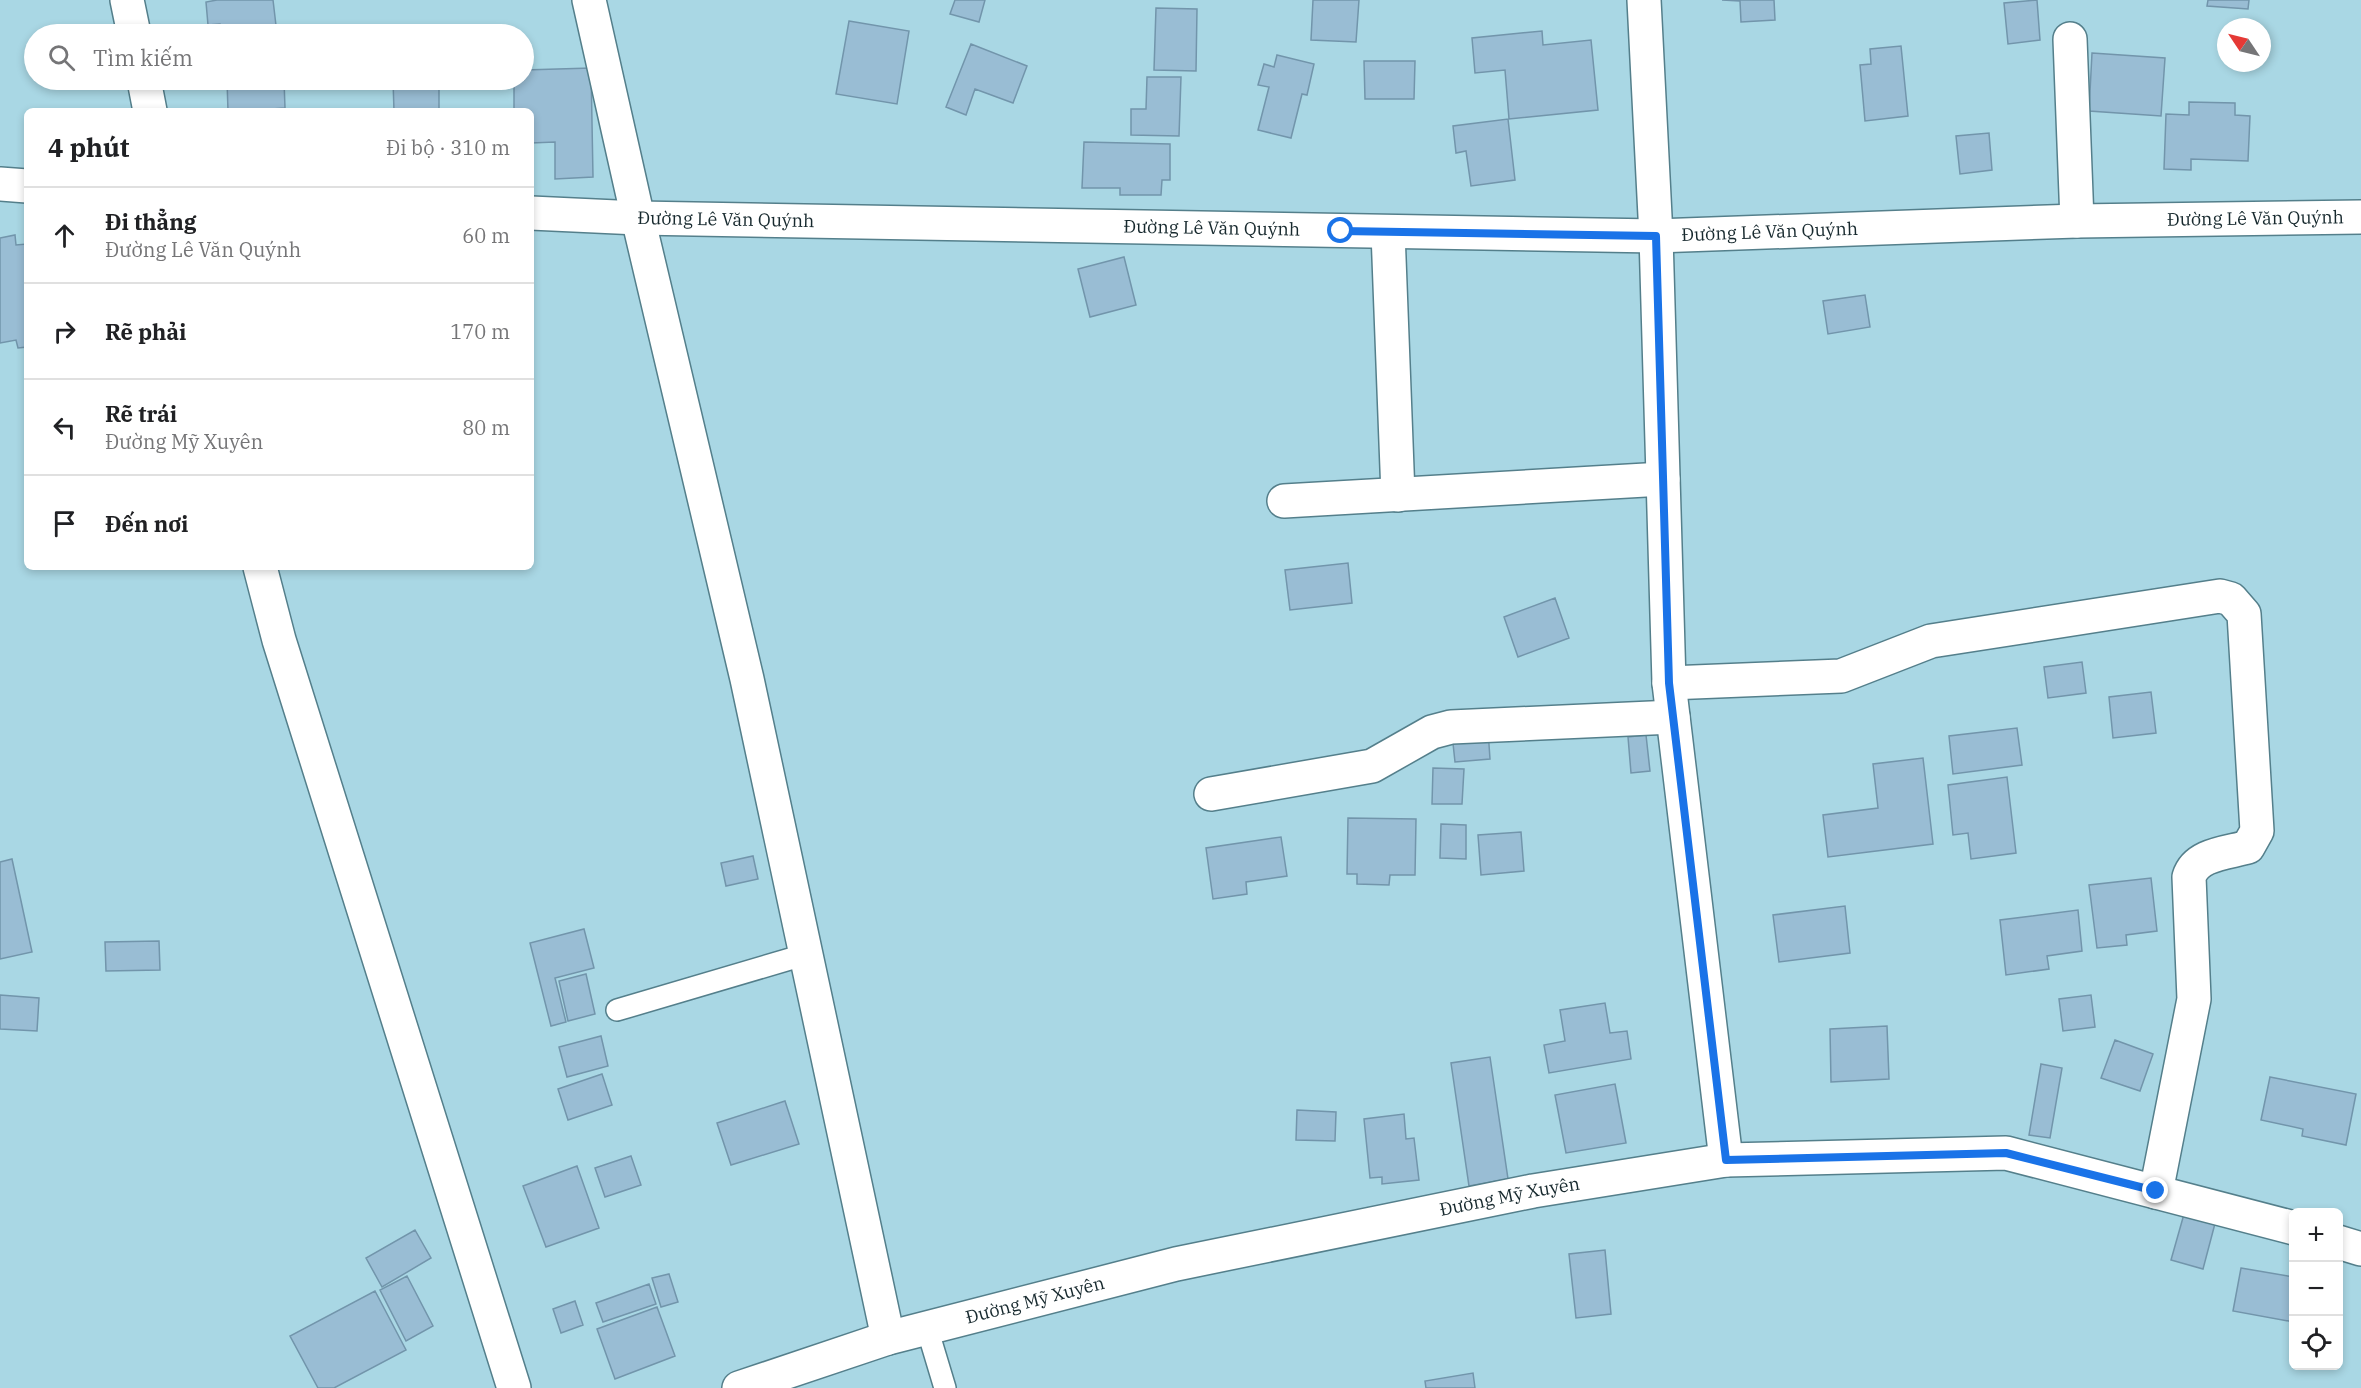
<!DOCTYPE html>
<html lang="vi">
<meta charset="utf-8">
<style>
body{margin:0;font-family:"IBM Plex Serif",serif;background:#f6f6f6;color:#202124}
.controls{position:absolute;right:18px;bottom:18px;display:grid;overflow:hidden;border-radius:9px;box-shadow:0 3px 9px #0003}
.controls button{width:54px;height:54px;display:grid;place-items:center;padding:0;border:0;border-bottom:2px solid #e0e0e0;background:#fff;color:#202124;font:30px sans-serif}
.compass{position:absolute;left:2217px;top:18px;width:54px;height:54px;border-radius:50%;background:#fff;box-shadow:0 3px 9px #0003;rotate:305deg}
.stop{position:absolute;width:18px;height:18px;margin:-14px;border:4px solid #1a73e8;border-radius:50%;background:#fff}
.stop.end{background:#1a73e8;border-color:#fff;box-shadow:0 2px 6px #0008}
.list{margin:0;padding:0;list-style:none}
h2{display:flex;justify-content:space-between;align-items:center;height:78px;margin:0;padding:0 24px;font-size:26px}
h2 small{font-size:20px;font-weight:400;color:#757577}
.list li{display:grid;grid-template-columns:39px 1fr auto;gap:18px;align-items:center;box-sizing:border-box;height:96px;padding:0 24px;border-top:2px solid #e0e0e0}
.list b{display:block;font-size:22px;white-space:nowrap}
.list p{margin:0;font-size:20px;white-space:nowrap;color:#757577}
.list em{font-size:20px;font-style:normal;color:#757577}
.icon{flex:none;width:33px;height:33px;fill:none;stroke:currentColor;stroke-width:2;stroke-linecap:round;stroke-linejoin:round}
.map{position:relative;flex:none;width:2361px;height:1388px;overflow:hidden}
.search{position:absolute;background:#fff;box-shadow:0 3px 9px #0003;left:24px;top:24px;width:510px;height:66px;display:flex;align-items:center;gap:15px;box-sizing:border-box;padding:0 21px;border-radius:33px;color:#757577;font-size:22px}
.panel{position:absolute;background:#fff;box-shadow:0 3px 9px #0003;left:24px;top:108px;width:510px;height:462px;border-radius:9px}
.map>svg:first-child{display:block}
</style>
<div class="map">
<svg width="2361" height="1388" viewBox="0 0 2361 1388">
<rect width="100%" height="100%" fill="#a9d7e4"/>
<path fill="#99bdd4" stroke="#7295ab" stroke-width="1.5" d="M 217,0 L 273,0 L 277,34 L 221,34 L 220,24 L 208,25 L 206,2 Z
M 955,0 L 985,0 L 979,22 L 950,14 Z
M 1313,0 L 1359,0 L 1356,42 L 1311,40 Z
M 1722,0 L 1774,0 L 1775,20 L 1741,22 L 1740,1 Z
M 2037,0 L 2040,40 L 2008,44 L 2004,3 Z
M 2208,0 L 2249,0 L 2248,9 L 2207,6 Z
M 1156,8 L 1197,9 L 1196,71 L 1154,70 Z
M 849,21 L 909,31 L 897,104 L 836,94 Z
M 1542,31 L 1543,45 L 1591,40 L 1598,110 L 1509,119 L 1505,70 L 1475,73 L 1472,38 Z
M 971,44 L 1027,66 L 1013,103 L 975,89 L 966,115 L 946,107 Z
M 1901,46 L 1908,116 L 1865,121 L 1860,65 L 1871,64 L 1870,49 Z
M 2092,53 L 2165,58 L 2161,116 L 2089,111 Z
M 1277,55 L 1314,64 L 1307,95 L 1302,94 L 1291,138 L 1258,130 L 1269,87 L 1258,85 L 1264,64 L 1274,67 Z
M 1364,61 L 1415,61 L 1414,99 L 1365,99 Z
M 591,68 L 593,177 L 555,179 L 555,142 L 531,143 L 531,111 L 514,111 L 514,80 L 524,80 L 524,70 Z
M 1147,77 L 1181,77 L 1179,136 L 1131,135 L 1131,109 L 1146,109 Z
M 227,80 L 284,80 L 285,108 L 272,109 L 271,111 L 228,111 Z
M 393,80 L 439,80 L 439,111 L 394,111 Z
M 2189,102 L 2235,103 L 2235,115 L 2250,116 L 2248,161 L 2191,159 L 2191,170 L 2164,169 L 2166,114 L 2189,115 Z
M 1508,119 L 1515,180 L 1471,186 L 1466,151 L 1456,153 L 1453,126 Z
M 1989,133 L 1992,170 L 1960,174 L 1956,136 Z
M 1084,142 L 1170,144 L 1170,180 L 1162,180 L 1161,195 L 1120,195 L 1120,188 L 1082,188 Z
M 15,235 L 16,245 L 27,244 L 27,347 L 18,348 L 16,340 L 0,343 L 0,238 Z
M 1124,257 L 1136,305 L 1090,317 L 1078,269 Z
M 1865,295 L 1870,327 L 1828,334 L 1823,301 Z
M 1348,563 L 1352,603 L 1290,610 L 1285,570 Z
M 1555,598 L 1569,638 L 1518,657 L 1504,617 Z
M 2082,662 L 2086,693 L 2048,698 L 2044,667 Z
M 2151,692 L 2156,733 L 2113,738 L 2109,697 Z
M 2017,728 L 2022,765 L 1953,774 L 1949,736 Z
M 1488,730 L 1490,759 L 1455,762 L 1452,734 Z
M 1646,735 L 1650,771 L 1631,773 L 1628,737 Z
M 1923,758 L 1933,844 L 1828,857 L 1823,815 L 1878,808 L 1873,764 Z
M 1433,768 L 1464,769 L 1462,804 L 1432,804 Z
M 2007,777 L 2016,853 L 1971,859 L 1968,833 L 1953,835 L 1948,785 Z
M 1348,818 L 1416,819 L 1415,875 L 1390,875 L 1389,885 L 1357,884 L 1357,874 L 1347,874 Z
M 1441,824 L 1466,825 L 1466,859 L 1440,858 Z
M 1521,832 L 1524,871 L 1481,875 L 1478,835 Z
M 1281,837 L 1287,876 L 1246,882 L 1247,894 L 1213,899 L 1206,848 Z
M 753,856 L 758,879 L 726,886 L 721,863 Z
M 12,859 L 32,952 L 0,959 L 0,862 Z
M 2151,878 L 2157,931 L 2126,935 L 2127,945 L 2097,948 L 2089,885 Z
M 1845,906 L 1850,953 L 1779,962 L 1773,915 Z
M 2078,910 L 2082,951 L 2047,956 L 2049,969 L 2006,975 L 2000,920 Z
M 584,929 L 594,968 L 555,978 L 566,1022 L 551,1026 L 530,943 Z
M 159,941 L 160,970 L 106,971 L 105,942 Z
M 586,974 L 595,1014 L 568,1021 L 559,981 Z
M 0,995 L 39,998 L 37,1031 L 0,1029 Z
M 2091,995 L 2095,1027 L 2063,1031 L 2059,999 Z
M 1605,1003 L 1610,1033 L 1627,1031 L 1631,1059 L 1549,1073 L 1544,1045 L 1565,1041 L 1560,1010 Z
M 1887,1026 L 1889,1079 L 1831,1082 L 1830,1029 Z
M 601,1036 L 608,1066 L 567,1077 L 559,1047 Z
M 2115,1040 L 2153,1054 L 2140,1091 L 2101,1078 Z
M 1490,1057 L 1508,1179 L 1469,1186 L 1451,1063 Z
M 2041,1064 L 2062,1068 L 2050,1138 L 2029,1135 Z
M 602,1074 L 612,1105 L 568,1120 L 558,1089 Z
M 2270,1077 L 2356,1094 L 2346,1145 L 2302,1136 L 2303,1129 L 2261,1120 Z
M 1615,1084 L 1626,1143 L 1566,1153 L 1555,1095 Z
M 785,1101 L 799,1144 L 731,1165 L 717,1123 Z
M 1297,1110 L 1336,1112 L 1335,1141 L 1296,1140 Z
M 1404,1114 L 1406,1139 L 1414,1138 L 1419,1180 L 1382,1184 L 1382,1177 L 1370,1178 L 1364,1119 Z
M 631,1156 L 641,1185 L 605,1197 L 595,1168 Z
M 577,1166 L 599,1228 L 546,1247 L 523,1186 Z
M 2186,1207 L 2217,1216 L 2203,1269 L 2171,1260 Z
M 415,1230 L 431,1258 L 382,1287 L 366,1258 Z
M 1605,1250 L 1611,1314 L 1576,1318 L 1569,1254 Z
M 2241,1268 L 2294,1277 L 2294,1322 L 2233,1311 Z
M 669,1274 L 678,1302 L 661,1307 L 652,1278 Z
M 407,1276 L 433,1326 L 406,1341 L 380,1290 Z
M 649,1284 L 656,1304 L 603,1322 L 596,1303 Z
M 375,1291 L 406,1350 L 334,1388 L 318,1388 L 290,1336 Z
M 575,1301 L 583,1325 L 561,1333 L 553,1309 Z
M 657,1307 L 675,1356 L 615,1379 L 597,1329 Z
M 1473,1373 L 1475,1388 L 1426,1388 L 1425,1381 Z"/>
<g fill="none" stroke-linecap="round" stroke-linejoin="round">
<defs>
<path id="lane" d="M 617,1010 L 807,954
M 927,1328 L 945,1388"/>
<g id="street">
<path d="M 127,0 L 134,34"/>
<path d="M 589,0 L 638,218 L 747,679 L 888,1338"/>
<path d="M 1644,0 L 1656,236 L 1669,683 L 1726,1160"/>
<path d="M 2070,39 L 2077,221"/>
<path d="M 144,80 L 150,111"/>
<path d="M 0,184 L 27,186"/>
<path id="s1" d="M 531,213 L 638,218 L 1656,236 L 2077,221 L 2361,217"/>
<path d="M 1388,232 L 1398,495"/>
<path d="M 1284,501 L 1663,479"/>
<path d="M 260,567 L 279,640 L 514,1388"/>
<path d="M 1669,683 L 1841,676 L 1931,641 L 2220,596 L 2231,599 L 2244,614 L 2257,831 L 2248,847 C 2227,853 2196,854 2189,877 L 2194,999 L 2156,1192"/>
<path d="M 1211,794 L 1372,766 L 1432,732 L 1451,727 L 1673,717"/>
<path d="M 2338,1242 L 2361,1249"/>
<path id="s2" d="M 739,1388 L 888,1338 L 1176,1264 L 1533,1191 L 1726,1160 L 2006,1153 L 2294,1228"/>
</g>
</defs>
<use href="#lane" stroke="#547f8b" stroke-width="24"/>
<use href="#street" stroke="#547f8b" stroke-width="36"/>
<use href="#lane" stroke="#fff" stroke-width="21"/>
<use href="#street" stroke="#fff" stroke-width="33"/>
</g>
<g fill="none" stroke-linecap="round" stroke-linejoin="round">
<path stroke="#1a73e8" stroke-width="8" d="M 1341,231 L 1656,236 L 1669,683 L 1726,1160 L 2006,1153 L 2156,1191"/>
</g>
<g text-anchor="middle" stroke-width="6" stroke-linejoin="round" paint-order="stroke">
<g font-size="18" fill="#17292e" stroke="#b6e4f1">
<text dy="6" stroke="none"><textPath href="#s1" startOffset="195">Đường Lê Văn Quýnh</textPath></text>
<text dy="6" stroke="none"><textPath href="#s1" startOffset="1725">Đường Lê Văn Quýnh</textPath></text>
<text dy="6" stroke="none"><textPath href="#s1" startOffset="681">Đường Lê Văn Quýnh</textPath></text>
<text dy="6" stroke="none"><textPath href="#s1" startOffset="1239">Đường Lê Văn Quýnh</textPath></text>
<text dy="6" stroke="none"><textPath href="#s2" startOffset="795">Đường Mỹ Xuyên</textPath></text>
<text dy="6" stroke="none"><textPath href="#s2" startOffset="309">Đường Mỹ Xuyên</textPath></text>
</g>
</g>
</svg>
<div class="controls">
<button>+</button>
<button>−</button>
<button><svg class="icon" aria-label="locate" viewBox="0 0 24 24"><circle cx="12" cy="12" r="6"/><path d="M12 2v4M12 18v4M2 12h4M18 12h4"/></svg></button>
</div>
<svg class="compass" viewBox="-18 -18 36 36"><path d="M0-13l5 13h-10z" fill="#e53935"/><path d="M0 13l5-13h-10z" fill="#757577"/></svg>
<div class="stop" style="left:1341px;top:231px"></div>
<div class="stop end" style="left:2156px;top:1191px"></div>
<div class="search"><svg class="icon" aria-label="search" viewBox="0 0 24 24"><circle cx="10" cy="10" r="6"/><path d="M15 15l6 6"/></svg>Tìm kiếm</div>
<section class="panel">
<h2>4 phút<small>Đi bộ · 310 m</small></h2>
<ul class="list">
<li><svg class="icon" aria-label="ahead" viewBox="0 0 24 24"><path d="M12 20V5M6 11l6-6 6 6"/></svg><div><b>Đi thẳng</b><p>Đường Lê Văn Quýnh</p></div><em>60 m</em></li>
<li><svg class="icon" aria-label="right" viewBox="0 0 24 24"><path d="M7 20v-9h11M14 6l5 5-5 5"/></svg><div><b>Rẽ phải</b></div><em>170 m</em></li>
<li><svg class="icon" aria-label="left" viewBox="0 0 24 24"><path d="M17 20v-9H6M10 6l-5 5 5 5"/></svg><div><b>Rẽ trái</b><p>Đường Mỹ Xuyên</p></div><em>80 m</em></li>
<li><svg class="icon" aria-label="arrive" viewBox="0 0 24 24"><path d="M6 21V4h12l-3 4 3 4H6"/></svg><div><b>Đến nơi</b></div></li>
</ul>
</section>
</div>
